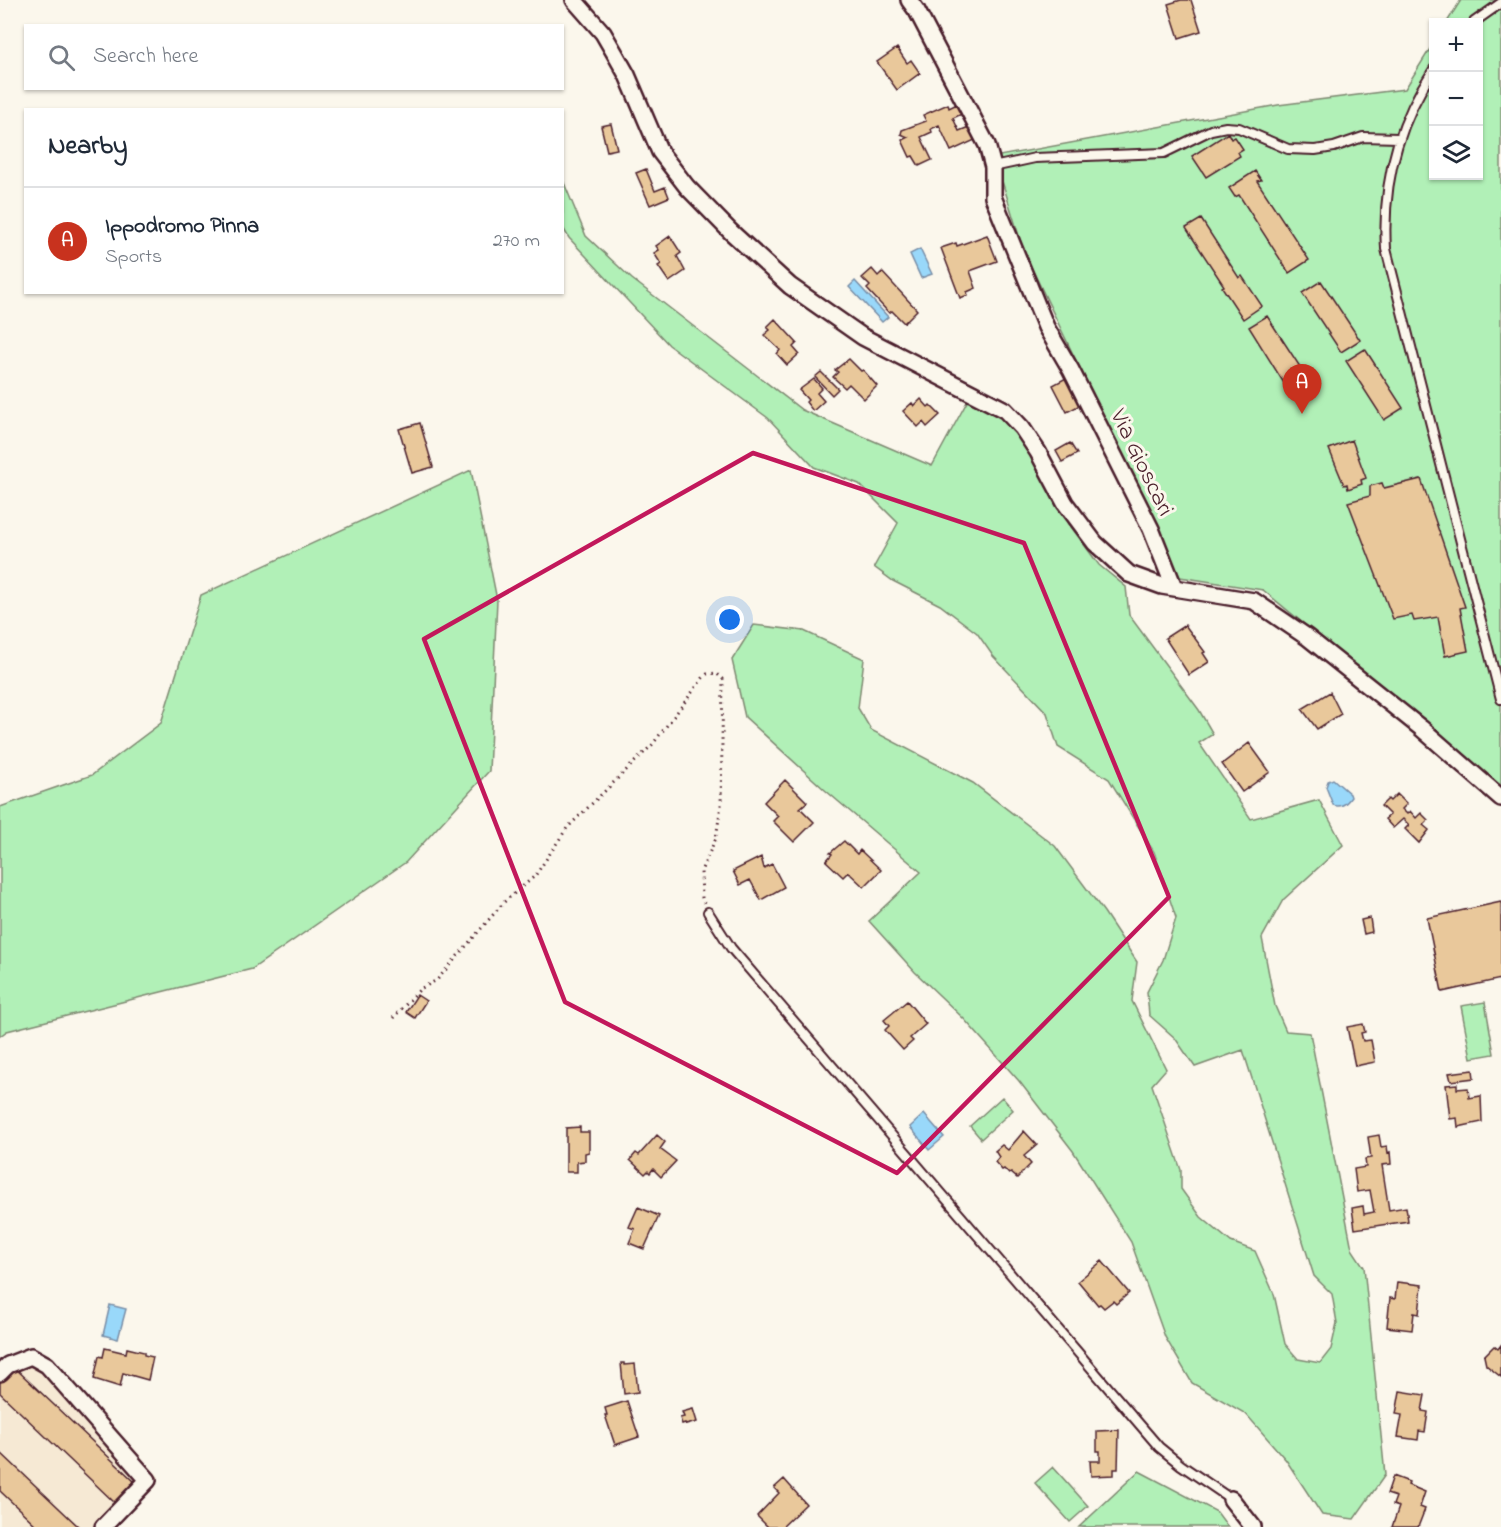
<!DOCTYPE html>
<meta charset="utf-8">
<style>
body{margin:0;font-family:"Indie Flower",sans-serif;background:#f6f6f7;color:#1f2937}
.controls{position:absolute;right:18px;top:18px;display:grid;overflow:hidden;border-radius:0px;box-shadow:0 2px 4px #0004}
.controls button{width:54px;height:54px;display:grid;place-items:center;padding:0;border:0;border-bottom:2px solid #e0e1e3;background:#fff;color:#1f2937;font:30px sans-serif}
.you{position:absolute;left:730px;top:620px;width:21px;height:21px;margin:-15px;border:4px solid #fff;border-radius:50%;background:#1a73e8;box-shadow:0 0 0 9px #1a73e833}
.badge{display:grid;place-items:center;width:39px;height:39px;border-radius:50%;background:#c8321e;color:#fff;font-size:20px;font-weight:700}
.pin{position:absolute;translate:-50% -50px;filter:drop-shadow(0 2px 3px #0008)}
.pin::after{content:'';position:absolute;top:32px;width:21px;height:18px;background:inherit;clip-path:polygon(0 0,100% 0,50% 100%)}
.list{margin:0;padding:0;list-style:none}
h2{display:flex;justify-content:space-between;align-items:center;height:78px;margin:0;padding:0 24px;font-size:26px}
h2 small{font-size:20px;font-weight:400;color:#747a83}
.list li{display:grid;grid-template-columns:39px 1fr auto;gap:18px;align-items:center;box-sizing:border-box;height:108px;padding:0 24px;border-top:2px solid #e0e1e3}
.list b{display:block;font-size:22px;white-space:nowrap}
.list p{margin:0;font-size:20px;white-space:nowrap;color:#747a83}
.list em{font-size:20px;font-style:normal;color:#747a83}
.icon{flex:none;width:33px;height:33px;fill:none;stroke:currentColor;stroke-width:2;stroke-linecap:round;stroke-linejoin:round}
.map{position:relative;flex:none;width:1501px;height:1527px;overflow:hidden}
.search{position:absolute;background:#fff;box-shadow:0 2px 4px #0004;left:24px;top:24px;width:540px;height:66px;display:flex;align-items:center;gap:15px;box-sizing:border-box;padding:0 21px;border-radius:0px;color:#747a83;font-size:22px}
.panel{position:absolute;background:#fff;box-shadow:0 2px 4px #0004;left:24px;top:108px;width:540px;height:186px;border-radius:0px}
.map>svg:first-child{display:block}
</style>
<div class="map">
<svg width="1501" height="1527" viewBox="0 0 1501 1527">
<rect width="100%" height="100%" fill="#fbf7ec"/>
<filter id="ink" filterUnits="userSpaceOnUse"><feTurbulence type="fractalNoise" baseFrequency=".0167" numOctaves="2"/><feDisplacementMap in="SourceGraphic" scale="12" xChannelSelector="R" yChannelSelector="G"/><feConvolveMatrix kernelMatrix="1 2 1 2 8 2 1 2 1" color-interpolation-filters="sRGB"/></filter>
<g filter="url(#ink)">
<path fill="#f6e9d4" d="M 38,1354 L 71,1379 L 159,1477 L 114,1527 L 0,1527 L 0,1363 Z"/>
<path fill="#b1f0b7" stroke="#7e8871" stroke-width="1.5" d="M 1461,0 L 1501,0 L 1501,787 L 1263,590 L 1180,577 L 1024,252 L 1002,181 L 999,156 L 1278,105 L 1405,89 L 1433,44 L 1434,176 L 1478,176 L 1478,22 L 1447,22 Z
M 562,178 L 586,236 L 632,279 L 802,410 L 932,466 L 968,400 L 1001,416 L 1034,453 L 1069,524 L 1099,565 L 1126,587 L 1129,615 L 1199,710 L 1213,734 L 1199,743 L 1251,819 L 1319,800 L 1343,845 L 1283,900 L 1262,938 L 1275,1006 L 1286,1031 L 1310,1033 L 1352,1249 L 1364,1267 L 1385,1475 L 1354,1519 L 1322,1515 L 1286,1460 L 1246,1414 L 1192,1383 L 1165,1337 L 1131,1242 L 1073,1151 L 1019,1081 L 964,1019 L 915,972 L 869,921 L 921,872 L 825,790 L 745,717 L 732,660 L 754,625 L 804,631 L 864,659 L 858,708 L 871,730 L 973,783 L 1055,846 L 1104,912 L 1137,962 L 1132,1001 L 1166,1069 L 1152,1085 L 1181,1170 L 1181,1189 L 1201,1217 L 1231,1242 L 1255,1251 L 1274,1294 L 1285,1344 L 1298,1359 L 1320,1363 L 1331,1349 L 1337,1323 L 1332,1294 L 1314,1276 L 1243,1050 L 1195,1067 L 1175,1038 L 1149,1015 L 1147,992 L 1163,960 L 1176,918 L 1154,852 L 1109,779 L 1058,747 L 1047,713 L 993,656 L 977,633 L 940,605 L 893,581 L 874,567 L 898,523 L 859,484 L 814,467 L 768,418 L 669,345 L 569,238 L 563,228 Z
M 471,470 L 497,600 L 489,771 L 406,862 L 252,969 L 7,1031 L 0,1036 L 0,807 L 92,775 L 161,723 L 201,595 Z
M 1485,1002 L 1494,1054 L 1471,1058 L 1461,1006 Z
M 1002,1097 L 1013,1110 L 981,1139 L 970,1126 Z
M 1053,1467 L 1088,1506 L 1070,1522 L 1035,1483 Z
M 1139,1471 L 1217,1512 L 1228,1527 L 1079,1527 Z"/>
<path fill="#99d8fa" stroke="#798ea7" stroke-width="1.5" d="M 920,249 L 932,274 L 921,278 L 910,254 Z
M 855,281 L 888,317 L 882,322 L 849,287 Z
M 1333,779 L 1350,794 L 1351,797 C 1346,804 1341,808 1333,805 L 1326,787 L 1328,781 Z
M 924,1114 L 944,1137 L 929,1150 L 910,1127 Z
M 110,1305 L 126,1309 L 118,1339 L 103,1335 Z"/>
<path fill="#e9c89b" stroke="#4a1f2b" stroke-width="1.5" d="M 1181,0 L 1191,0 L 1201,31 L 1179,38 L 1168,4 Z
M 897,48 L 907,63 L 911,60 L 920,73 L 897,90 L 877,62 Z
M 948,104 L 949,108 L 957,104 L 962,114 L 953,118 L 959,131 L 969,127 L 975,140 L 951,151 L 939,125 L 931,129 L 932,132 L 921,137 L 932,160 L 919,166 L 913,156 L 910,157 L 902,140 L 908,137 L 901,134 L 902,130 L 926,121 L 923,115 Z
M 611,124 L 617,149 L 607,151 L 601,126 Z
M 1228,133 L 1231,139 L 1235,137 L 1243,149 L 1238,152 L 1240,156 L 1206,177 L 1192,156 Z
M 646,169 L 655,191 L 665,187 L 669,197 L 650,205 L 636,173 Z
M 1255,171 L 1261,180 L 1257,181 L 1309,260 L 1289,273 L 1239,195 L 1235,197 L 1229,188 Z
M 1201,219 L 1239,278 L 1242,276 L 1262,306 L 1243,319 L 1222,287 L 1224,286 L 1186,228 Z
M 987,235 L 997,261 L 970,271 L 976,288 L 967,292 L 968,295 L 960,298 L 941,248 L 956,243 L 957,246 Z
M 670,236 L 681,253 L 677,256 L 685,271 L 669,282 L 658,266 L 661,264 L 654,253 L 659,250 L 656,246 Z
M 872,269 L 878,276 L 882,272 L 917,310 L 904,323 L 892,311 L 889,313 L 867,289 L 870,286 L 862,278 Z
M 1321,281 L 1360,340 L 1341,352 L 1302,293 Z
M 1267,316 L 1306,376 L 1287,388 L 1249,327 Z
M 775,319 L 797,343 L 793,347 L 799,354 L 787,365 L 777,354 L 780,350 L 764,335 L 770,330 L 767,327 Z
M 1365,349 L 1403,408 L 1384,420 L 1346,361 Z
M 849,359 L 861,371 L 863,370 L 877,386 L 864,399 L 849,384 L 845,388 L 833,377 L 838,372 L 835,370 Z
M 821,372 L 838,389 L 832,395 L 815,377 Z
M 1068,377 L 1080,405 L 1067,412 L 1053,385 Z
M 814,379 L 822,388 L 817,393 L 824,401 L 813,411 L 806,402 L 808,400 L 799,390 Z
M 921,399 L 928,407 L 930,405 L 940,415 L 927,427 L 923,422 L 918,427 L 903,411 L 912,403 L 914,406 Z
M 420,423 L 433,467 L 412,473 L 399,429 Z
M 1352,440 L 1366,478 L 1361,480 L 1362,484 L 1348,489 L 1347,484 L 1344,485 L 1329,449 Z
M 1070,443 L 1077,454 L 1062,462 L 1056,451 Z
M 1421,479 L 1465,607 L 1460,608 L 1468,651 L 1445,656 L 1438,617 L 1414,621 L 1412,615 L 1393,619 L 1348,502 L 1370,496 L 1370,486 L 1382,483 L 1384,488 Z
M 1185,625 L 1205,652 L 1203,653 L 1209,662 L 1189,675 L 1165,638 Z
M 1330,692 L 1341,714 L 1317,729 L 1302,709 Z
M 1249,743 L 1270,772 L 1242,792 L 1222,764 Z
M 785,780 L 807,802 L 800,808 L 814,822 L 794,842 L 773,821 L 778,816 L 764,802 Z
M 1397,794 L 1407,804 L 1402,809 L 1407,814 L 1410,811 L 1416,818 L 1421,813 L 1428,820 L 1423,825 L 1429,830 L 1419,843 L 1405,829 L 1409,825 L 1403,819 L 1393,828 L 1385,819 L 1390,815 L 1381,806 L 1388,799 L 1390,801 Z
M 844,841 L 857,854 L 860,850 L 881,870 L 864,887 L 848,872 L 843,877 L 826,861 L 832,854 L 830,853 Z
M 761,857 L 764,868 L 772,864 L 784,887 L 761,900 L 750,880 L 740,885 L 733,871 Z
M 1501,902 L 1501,979 L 1442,992 L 1427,918 Z
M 1370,918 L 1372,932 L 1364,934 L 1361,920 Z
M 417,995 L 426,1001 L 415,1018 L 406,1012 Z
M 907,1001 L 926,1024 L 910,1038 L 913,1041 L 903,1050 L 885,1030 L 889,1026 L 884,1020 Z
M 1363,1024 L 1365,1032 L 1361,1033 L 1363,1041 L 1371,1040 L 1375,1062 L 1355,1066 L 1347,1027 Z
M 1473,1070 L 1474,1078 L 1451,1081 L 1449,1073 Z
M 1457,1084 L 1457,1089 L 1468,1088 L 1469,1098 L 1481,1096 L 1482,1122 L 1458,1127 L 1457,1118 L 1450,1119 L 1446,1085 Z
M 580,1127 L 580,1132 L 589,1132 L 589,1152 L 585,1153 L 585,1161 L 577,1162 L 577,1172 L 566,1172 L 566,1128 Z
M 1024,1131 L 1037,1145 L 1024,1156 L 1031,1164 L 1017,1178 L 1011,1173 L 1009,1174 L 1004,1169 L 1002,1170 L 995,1162 L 999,1157 L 995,1151 L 1002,1145 L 1008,1150 Z
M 657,1135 L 665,1142 L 660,1149 L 676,1161 L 661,1177 L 653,1169 L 650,1173 L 648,1171 L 645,1174 L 630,1160 L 636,1153 L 639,1155 Z
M 1379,1135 L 1381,1147 L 1387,1146 L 1388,1153 L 1390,1152 L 1391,1164 L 1382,1165 L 1389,1210 L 1406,1207 L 1408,1221 L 1355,1229 L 1352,1208 L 1363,1206 L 1364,1214 L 1374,1212 L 1370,1190 L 1357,1192 L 1354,1169 L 1366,1167 L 1365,1159 L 1371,1158 L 1368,1137 Z
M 638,1207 L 659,1216 L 644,1249 L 629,1243 L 635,1229 L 629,1227 Z
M 1102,1261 L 1129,1293 L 1116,1304 L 1113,1301 L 1104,1308 L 1100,1304 L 1098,1305 L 1078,1281 Z
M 1397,1282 L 1422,1285 L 1419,1314 L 1414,1313 L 1412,1330 L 1387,1327 L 1390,1298 L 1395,1299 Z
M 1501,1345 L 1501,1377 L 1486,1365 L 1484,1356 L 1494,1346 L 1498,1349 Z
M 105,1348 L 126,1353 L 127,1348 L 144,1352 L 144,1355 L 153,1357 L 148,1380 L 123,1373 L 120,1387 L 94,1379 L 99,1356 L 103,1357 Z
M 621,1363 L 624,1363 L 624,1365 L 635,1364 L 638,1392 L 624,1394 Z
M 13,1366 L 135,1482 L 115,1503 L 0,1393 L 0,1380 Z
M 1400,1391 L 1425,1395 L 1422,1411 L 1428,1412 L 1425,1432 L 1419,1431 L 1418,1440 L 1398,1437 L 1402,1415 L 1396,1414 Z
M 627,1401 L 639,1437 L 615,1445 L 605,1415 L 607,1415 L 605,1408 Z
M 693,1409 L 697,1422 L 686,1425 L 685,1423 L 682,1424 L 680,1418 L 684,1417 L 682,1412 Z
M 1119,1430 L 1118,1469 L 1114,1469 L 1114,1475 L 1091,1476 L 1090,1461 L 1100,1461 L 1100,1451 L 1097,1451 L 1097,1431 Z
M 0,1452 L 79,1527 L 38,1527 L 0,1491 Z
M 1393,1476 L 1409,1482 L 1408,1485 L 1425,1492 L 1420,1507 L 1425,1509 L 1418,1527 L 1392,1527 L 1399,1507 L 1393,1505 L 1396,1497 L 1387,1494 Z
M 784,1479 L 806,1504 L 782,1527 L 768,1527 L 757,1516 L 779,1493 L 774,1488 Z"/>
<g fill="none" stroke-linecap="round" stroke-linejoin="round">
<defs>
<path id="service" d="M 1474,22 L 1501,3
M 1434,69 C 1398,123 1382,183 1386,249 L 1501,699
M 993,167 L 1035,158 L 1164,153 L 1211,130 L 1226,127 L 1239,128 L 1288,149 L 1315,150 L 1334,147 L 1363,137 L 1398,138
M 708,912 L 731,948 L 1159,1447 L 1181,1465 L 1231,1499"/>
<path id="minor" d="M 574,0 L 603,33 L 614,52 L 627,75 L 660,152 L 687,187 L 731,232 L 790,286 L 863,337 L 1005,410 L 1022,428 L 1038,452 L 1065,503 L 1095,543 L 1129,574 L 1162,586 L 1254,601 L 1307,637 L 1421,728 L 1501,798
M 909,0 L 917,11 L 987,145 L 993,167 L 993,197 L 1046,327 L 1071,370 L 1151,529 L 1174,587
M 0,1373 L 8,1365 L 31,1356 L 47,1365 L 148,1480 L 103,1527
M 1231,1499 L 1253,1527"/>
</defs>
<use href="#service" stroke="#4a1f2b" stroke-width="12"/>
<use href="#minor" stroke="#4a1f2b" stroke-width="20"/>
<path stroke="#4a1f2b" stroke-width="3" stroke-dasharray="1.5 4.5" stroke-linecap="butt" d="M 393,1018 L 420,989 L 437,980 L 504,902 L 535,876 L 567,828 L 652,745 L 703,678 L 707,674 L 716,673 L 723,679 L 721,805 L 716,838 L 701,871 L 702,898 L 704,903"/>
<use href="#service" stroke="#fbf7ec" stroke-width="8"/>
<use href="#minor" stroke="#fbf7ec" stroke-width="15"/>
</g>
</g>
<path fill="none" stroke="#c2185b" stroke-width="4.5" stroke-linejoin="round" d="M 753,453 L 1024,543 L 1169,897 L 897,1173 L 565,1002 L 424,639 Z"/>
<g text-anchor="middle" stroke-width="6" stroke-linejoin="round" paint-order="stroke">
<g font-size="24" fill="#4a1f2b" stroke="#fbf7ec">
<text transform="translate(1143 462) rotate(64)" y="8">Via Gioscari</text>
</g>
</g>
</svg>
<div class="controls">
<button>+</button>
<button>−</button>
<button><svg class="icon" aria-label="layers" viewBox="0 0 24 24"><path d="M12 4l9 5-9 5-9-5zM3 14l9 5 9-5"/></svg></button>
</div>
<div class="you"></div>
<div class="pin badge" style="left:1302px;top:414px">A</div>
<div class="search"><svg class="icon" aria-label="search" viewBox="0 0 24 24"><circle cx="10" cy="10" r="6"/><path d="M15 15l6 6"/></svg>Search here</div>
<section class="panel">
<h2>Nearby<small></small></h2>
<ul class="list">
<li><span class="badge">A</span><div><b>Ippodromo Pinna</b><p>Sports</p></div><em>270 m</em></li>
</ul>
</section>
</div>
